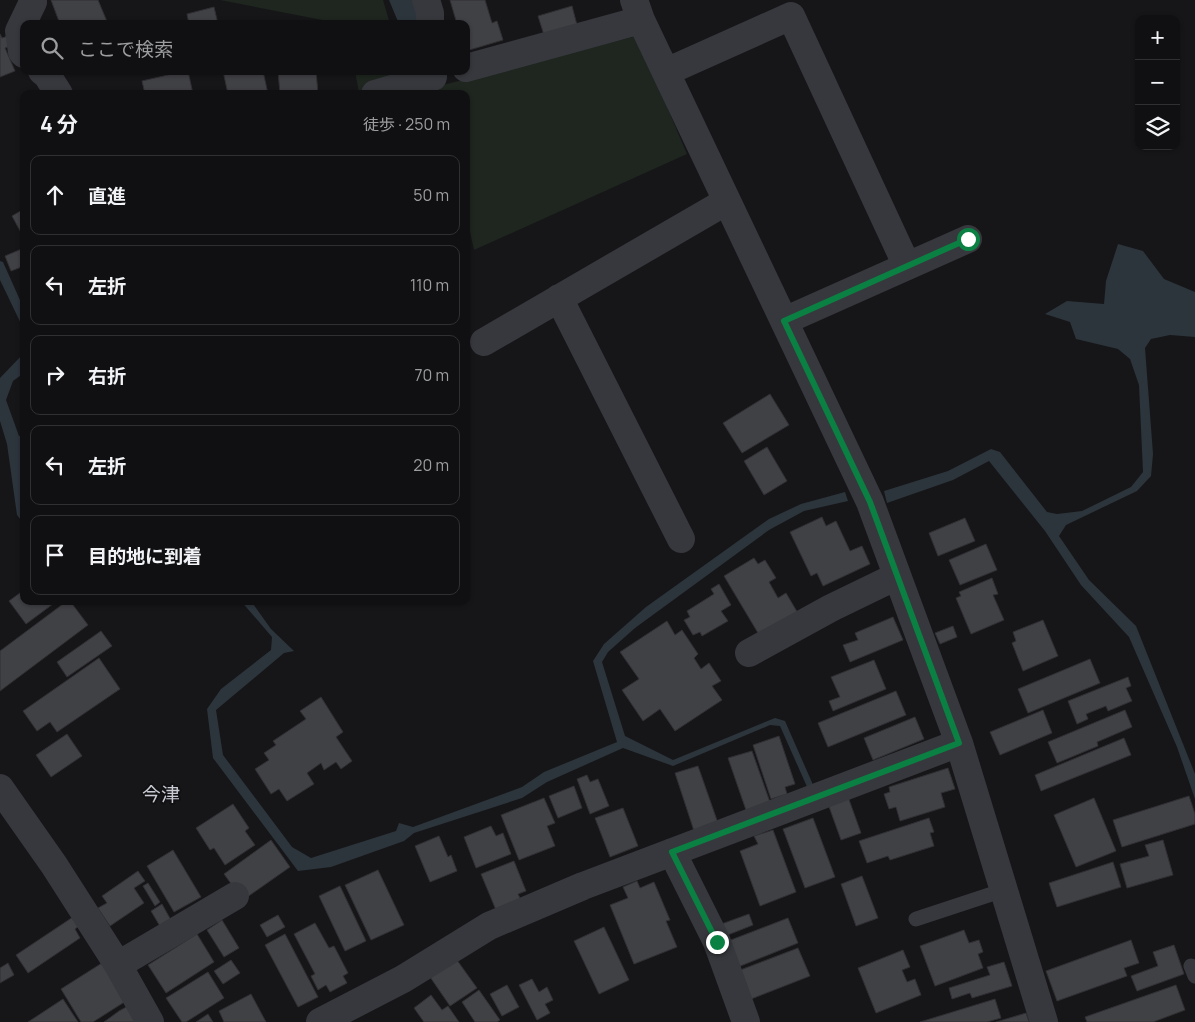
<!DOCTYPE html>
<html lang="ja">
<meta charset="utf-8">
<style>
body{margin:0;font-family:Manrope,"Noto Sans JP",sans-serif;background:#1e1e20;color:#f1f3f6}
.controls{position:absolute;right:15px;top:15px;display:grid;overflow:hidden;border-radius:10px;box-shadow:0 1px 4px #0004}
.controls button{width:45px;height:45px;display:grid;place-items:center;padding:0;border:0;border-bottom:1px solid #303032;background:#101012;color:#f1f3f6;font:25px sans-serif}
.stop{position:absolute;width:15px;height:15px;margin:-11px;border:4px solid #0b8043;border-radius:50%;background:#fff}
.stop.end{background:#0b8043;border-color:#fff;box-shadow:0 1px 5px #0008}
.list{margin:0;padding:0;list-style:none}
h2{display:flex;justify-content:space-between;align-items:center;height:65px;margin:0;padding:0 20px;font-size:21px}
h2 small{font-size:16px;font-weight:400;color:#9c9d9f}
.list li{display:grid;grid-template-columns:32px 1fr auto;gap:15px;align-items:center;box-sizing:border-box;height:80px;margin:0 10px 10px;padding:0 10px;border:1px solid #303032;border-radius:10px}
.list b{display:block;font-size:19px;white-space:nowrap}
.list em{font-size:16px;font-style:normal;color:#9c9d9f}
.icon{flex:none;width:28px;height:28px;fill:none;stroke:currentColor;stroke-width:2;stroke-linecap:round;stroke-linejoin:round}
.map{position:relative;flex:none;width:1195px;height:1022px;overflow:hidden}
.search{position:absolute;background:#101012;box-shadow:0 1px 4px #0004;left:20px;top:20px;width:450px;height:55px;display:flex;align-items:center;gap:12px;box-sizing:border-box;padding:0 18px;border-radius:10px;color:#9c9d9f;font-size:19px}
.panel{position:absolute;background:#101012;box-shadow:0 1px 4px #0004;left:20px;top:90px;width:450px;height:515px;border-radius:10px}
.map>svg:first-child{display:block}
</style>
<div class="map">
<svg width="1195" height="1022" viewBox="0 0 1195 1022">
<rect width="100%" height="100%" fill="#161618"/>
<path fill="#1e261f" d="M 220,0 L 383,0 L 390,24 L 343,24 Z
M 637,36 L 687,154 L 474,250 L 466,213 L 466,94 L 441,94 L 439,86 Z
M 355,71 L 403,71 L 405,79 L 359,93 Z"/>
<path fill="#2c353c" d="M 389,0 L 419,0 L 424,24 L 399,24 Z
M 1118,244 L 1143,251 L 1164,279 L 1195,292 L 1195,337 L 1170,335 L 1151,339 L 1145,348 L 1153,454 L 1151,476 L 1137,491 L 1066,525 L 1059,536 L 1089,580 L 1136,626 L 1195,774 L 1195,799 L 1177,747 L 1129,637 L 1081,585 L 1045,531 L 989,461 L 953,480 L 887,503 L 884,491 L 948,471 L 991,449 L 1000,452 L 1047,512 L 1057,514 L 1082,511 L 1131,487 L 1143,472 L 1139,385 L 1130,359 L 1118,349 L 1076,339 L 1070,322 L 1045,314 L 1067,301 L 1104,304 L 1106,281 Z
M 0,261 L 3,262 L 24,309 L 24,330 L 0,280 Z
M 24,353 L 24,373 L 13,381 L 6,400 L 19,436 L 24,435 L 24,448 L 20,450 L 24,480 L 24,524 L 17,515 L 7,444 L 0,421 L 0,378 Z
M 845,492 L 848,501 L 804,511 L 769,530 L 635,628 L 608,652 L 602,662 L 625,736 L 673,760 L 775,718 L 785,721 L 814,787 L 808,789 L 780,726 L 770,725 L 673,766 L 623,748 L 547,782 L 522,798 L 414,833 L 404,841 L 331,867 L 298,871 L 213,758 L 207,709 L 221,689 L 271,650 L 272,637 L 241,601 L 251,601 L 271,629 L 294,651 L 284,653 L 216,710 L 223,755 L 292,847 L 311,858 L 396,831 L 399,823 L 413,827 L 522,787 L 544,772 L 617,742 L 593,661 L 604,644 L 646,607 L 769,519 L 801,504 Z"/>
<path fill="#404145" stroke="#303034" d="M 51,0 L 98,0 L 108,24 L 60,24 Z
M 450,0 L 485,0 L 492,23 L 497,21 L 503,40 L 466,51 L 466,24 L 457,24 Z
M 572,6 L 577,25 L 544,35 L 538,16 Z
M 214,7 L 218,24 L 189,24 L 187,14 Z
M 0,34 L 2,38 L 8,36 L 12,45 L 5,48 L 15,71 L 0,77 Z
M 185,71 L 188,71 L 193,94 L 145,94 L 142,81 Z
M 223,71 L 263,71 L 268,94 L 228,94 Z
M 278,71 L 316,71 L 318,94 L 280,94 Z
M 24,209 L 24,238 L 12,216 Z
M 24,248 L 24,266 L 11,271 L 5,256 Z
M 770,394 L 789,425 L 742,453 L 723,423 Z
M 767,447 L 787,481 L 764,495 L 744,461 Z
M 822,517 L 826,526 L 836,521 L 850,551 L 862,546 L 870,564 L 823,586 L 817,573 L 811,576 L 790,532 Z
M 965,518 L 975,541 L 938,556 L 929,533 Z
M 986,544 L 997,570 L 960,585 L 949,560 Z
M 754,558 L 758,564 L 765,560 L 776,578 L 769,582 L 778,598 L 786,593 L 799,615 L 761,638 L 724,576 Z
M 992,578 L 998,594 L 993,595 L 1004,620 L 971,634 L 956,598 L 961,596 L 959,592 Z
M 719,584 L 731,605 L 721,611 L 728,621 L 702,636 L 700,632 L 693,635 L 684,620 L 690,617 L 687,611 L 714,594 L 711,589 Z
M 24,590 L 24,601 L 57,601 L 26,624 L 9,601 Z
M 67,601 L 70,601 L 88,625 L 0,691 L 0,651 Z
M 893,617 L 903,640 L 850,662 L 843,645 L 858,640 L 855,633 Z
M 1043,620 L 1058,656 L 1023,671 L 1012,643 L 1016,641 L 1013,632 Z
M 667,621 L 675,635 L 682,630 L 698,654 L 694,658 L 701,669 L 709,663 L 721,681 L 712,686 L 722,700 L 675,731 L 660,709 L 643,721 L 622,690 L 639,679 L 620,652 Z
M 953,626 L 957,637 L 940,644 L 935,633 Z
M 101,631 L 112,646 L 67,677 L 57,662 Z
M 99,658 L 120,689 L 57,732 L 50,722 L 37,731 L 23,711 Z
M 1090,659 L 1100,683 L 1028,713 L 1018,689 Z
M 874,660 L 886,689 L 833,711 L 829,701 L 840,697 L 831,677 Z
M 1128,677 L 1131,686 L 1126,688 L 1132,701 L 1108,711 L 1106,706 L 1086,714 L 1088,719 L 1077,724 L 1068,701 Z
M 896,691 L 906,715 L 828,747 L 818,723 Z
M 321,697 L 343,732 L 336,737 L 352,761 L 341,769 L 336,762 L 324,770 L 321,763 L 307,773 L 314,784 L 287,801 L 279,789 L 271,794 L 255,769 L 269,760 L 264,753 L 276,745 L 273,741 L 306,719 L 300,711 Z
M 1043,710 L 1052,733 L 1000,755 L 990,732 Z
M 1125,710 L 1132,727 L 1097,742 L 1098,746 L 1057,763 L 1048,742 Z
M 915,717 L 924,739 L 873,760 L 864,738 Z
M 67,734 L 82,756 L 51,777 L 36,755 Z
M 779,736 L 795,784 L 785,787 L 787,794 L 771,799 L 753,745 Z
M 1124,738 L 1131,755 L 1041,791 L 1035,775 Z
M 752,751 L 771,805 L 747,813 L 728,758 Z
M 698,766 L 719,826 L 695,834 L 675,773 Z
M 948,768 L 955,789 L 941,793 L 945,807 L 900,821 L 896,807 L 889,809 L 884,794 L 890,792 L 889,787 Z
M 587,775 L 590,782 L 598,779 L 609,806 L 590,814 L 577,779 Z
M 574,786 L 582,808 L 558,818 L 549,796 Z
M 847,794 L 861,833 L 841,840 L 827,801 Z
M 1189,796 L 1195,814 L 1195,824 L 1122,847 L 1113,820 Z
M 544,798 L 555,823 L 547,826 L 555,846 L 519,860 L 501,815 Z
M 1094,798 L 1116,851 L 1076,867 L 1054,815 Z
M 233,804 L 249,828 L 245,831 L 255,845 L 225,865 L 214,848 L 210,850 L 196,828 Z
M 623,808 L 638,846 L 610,857 L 595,818 Z
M 813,818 L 835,877 L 805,888 L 783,829 Z
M 929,818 L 934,832 L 930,833 L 934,846 L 890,860 L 888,856 L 867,863 L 859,841 Z
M 491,826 L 496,836 L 503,833 L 511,854 L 476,868 L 464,837 Z
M 773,830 L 796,892 L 760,906 L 740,851 L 758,844 L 754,836 Z
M 439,836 L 448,857 L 451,855 L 457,871 L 430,882 L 415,846 Z
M 271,840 L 290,867 L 243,900 L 224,874 Z
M 1163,840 L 1173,875 L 1127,888 L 1120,864 L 1149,856 L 1145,845 Z
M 173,850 L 201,897 L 174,912 L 147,866 Z
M 514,861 L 526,891 L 518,894 L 521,900 L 496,910 L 481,874 Z
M 1113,862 L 1121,887 L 1057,907 L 1049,883 Z
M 378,870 L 404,925 L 371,940 L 345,885 Z
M 138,871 L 145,881 L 134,888 L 144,903 L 110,926 L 98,908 L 107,903 L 102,896 Z
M 862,876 L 878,918 L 856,926 L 841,884 Z
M 637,881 L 640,888 L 654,882 L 670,920 L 666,921 L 677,947 L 634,964 L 610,905 L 628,898 L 623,887 Z
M 148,883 L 160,902 L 155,906 L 143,886 Z
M 340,886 L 366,941 L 345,951 L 319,896 Z
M 162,904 L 172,922 L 161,928 L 151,911 Z
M 749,914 L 753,925 L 720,938 L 716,926 Z
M 278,915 L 285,927 L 267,937 L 260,925 Z
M 73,917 L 79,926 L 75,929 L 80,938 L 28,973 L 16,955 Z
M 788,918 L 798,943 L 733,969 L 723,943 Z
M 222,920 L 239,948 L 224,957 L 207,930 Z
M 315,923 L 329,948 L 334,946 L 348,973 L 343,976 L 347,983 L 330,992 L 326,985 L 318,990 L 311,976 L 315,974 L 294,934 Z
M 604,927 L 629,980 L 599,994 L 574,941 Z
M 964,930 L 969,943 L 979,940 L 983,952 L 978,954 L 983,968 L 935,986 L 920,946 Z
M 197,934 L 214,962 L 166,993 L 148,965 Z
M 285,934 L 318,997 L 298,1007 L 265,945 Z
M 1131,940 L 1139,963 L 1124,968 L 1127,976 L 1057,1001 L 1046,971 Z
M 1174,945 L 1184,974 L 1137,991 L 1131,976 L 1158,966 L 1153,952 Z
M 798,948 L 810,976 L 746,1001 L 735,972 Z
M 903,950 L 910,967 L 902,970 L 907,982 L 915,979 L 921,995 L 876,1013 L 858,968 Z
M 454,956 L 477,988 L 450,1006 L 428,974 Z
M 231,960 L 240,973 L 223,984 L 214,971 Z
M 1004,962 L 1012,986 L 972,998 L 970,993 L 952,999 L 949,988 L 990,975 L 987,967 Z
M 8,963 L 14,975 L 0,983 L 0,968 Z
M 102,963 L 126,1001 L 93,1022 L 81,1022 L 61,989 Z
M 208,972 L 224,998 L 186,1022 L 182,1022 L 166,998 Z
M 532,979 L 539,992 L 547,987 L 553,1000 L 545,1004 L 550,1013 L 537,1020 L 519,985 Z
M 507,985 L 519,1007 L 502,1016 L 490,994 Z
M 1176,985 L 1185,1010 L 1153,1022 L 1087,1022 L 1085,1017 Z
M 479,990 L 500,1020 L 497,1022 L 475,1022 L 462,1002 Z
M 251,994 L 266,1022 L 224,1022 L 219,1011 Z
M 431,995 L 442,1010 L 448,1006 L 459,1022 L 424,1022 L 414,1008 Z
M 63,999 L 78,1022 L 28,1022 Z
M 995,999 L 1001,1018 L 987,1022 L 920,1022 Z
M 130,1005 L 139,1022 L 104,1022 L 119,1011 Z
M 1026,1013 L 1029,1022 L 996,1022 Z
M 208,1014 L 213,1022 L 196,1022 Z"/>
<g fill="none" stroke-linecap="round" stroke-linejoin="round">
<path stroke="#37383d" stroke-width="15" d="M 916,919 L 1004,890
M 1191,966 L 1195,976"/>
<path stroke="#37383d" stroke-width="28" d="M 426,0 L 430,13 L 430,24
M 634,0 L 641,20 L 870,502 L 959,743 L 1044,1022
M 24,54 L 22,52 L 19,31 L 33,2 L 32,0
M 466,68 L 641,20
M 42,71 L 47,75 L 59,94
M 666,72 L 791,16 L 907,266
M 375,94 L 433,77
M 559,298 L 681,539
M 784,321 L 968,239
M 484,342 L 727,201
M 749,653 L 831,608 L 897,576
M 0,788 L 54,865 L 118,965 L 150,1022
M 672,852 L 717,942 L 746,1022
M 118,965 L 235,896
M 320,1022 L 403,979 L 489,926 L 583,886 L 959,743"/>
</g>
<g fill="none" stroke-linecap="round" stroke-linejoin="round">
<path stroke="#0b8043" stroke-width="6" d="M 717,942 L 672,852 L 959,743 L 870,502 L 784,321 L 968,239"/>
</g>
<g text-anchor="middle" stroke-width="4" stroke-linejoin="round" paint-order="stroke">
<g font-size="19" fill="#c9ccd4" stroke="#111113">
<text x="161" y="801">今津</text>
</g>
</g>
</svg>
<div class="controls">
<button>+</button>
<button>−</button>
<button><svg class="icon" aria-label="layers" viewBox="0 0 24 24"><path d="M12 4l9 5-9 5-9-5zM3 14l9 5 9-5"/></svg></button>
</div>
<div class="stop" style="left:968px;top:239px"></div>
<div class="stop end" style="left:717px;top:942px"></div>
<div class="search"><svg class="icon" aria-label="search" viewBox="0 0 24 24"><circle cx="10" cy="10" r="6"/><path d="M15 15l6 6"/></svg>ここで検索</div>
<section class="panel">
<h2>4 分<small>徒歩 · 250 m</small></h2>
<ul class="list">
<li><svg class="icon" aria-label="ahead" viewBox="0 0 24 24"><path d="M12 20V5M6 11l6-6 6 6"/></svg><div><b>直進</b></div><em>50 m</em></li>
<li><svg class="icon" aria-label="left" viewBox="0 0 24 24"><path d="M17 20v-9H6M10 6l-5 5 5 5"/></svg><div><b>左折</b></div><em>110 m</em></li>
<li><svg class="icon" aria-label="right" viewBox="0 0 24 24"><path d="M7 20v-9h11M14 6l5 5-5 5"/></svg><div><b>右折</b></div><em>70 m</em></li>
<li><svg class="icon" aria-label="left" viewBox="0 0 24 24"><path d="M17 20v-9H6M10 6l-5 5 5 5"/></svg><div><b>左折</b></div><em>20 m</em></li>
<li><svg class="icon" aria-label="arrive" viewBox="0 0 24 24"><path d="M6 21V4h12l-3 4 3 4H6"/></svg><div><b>目的地に到着</b></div></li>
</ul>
</section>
</div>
